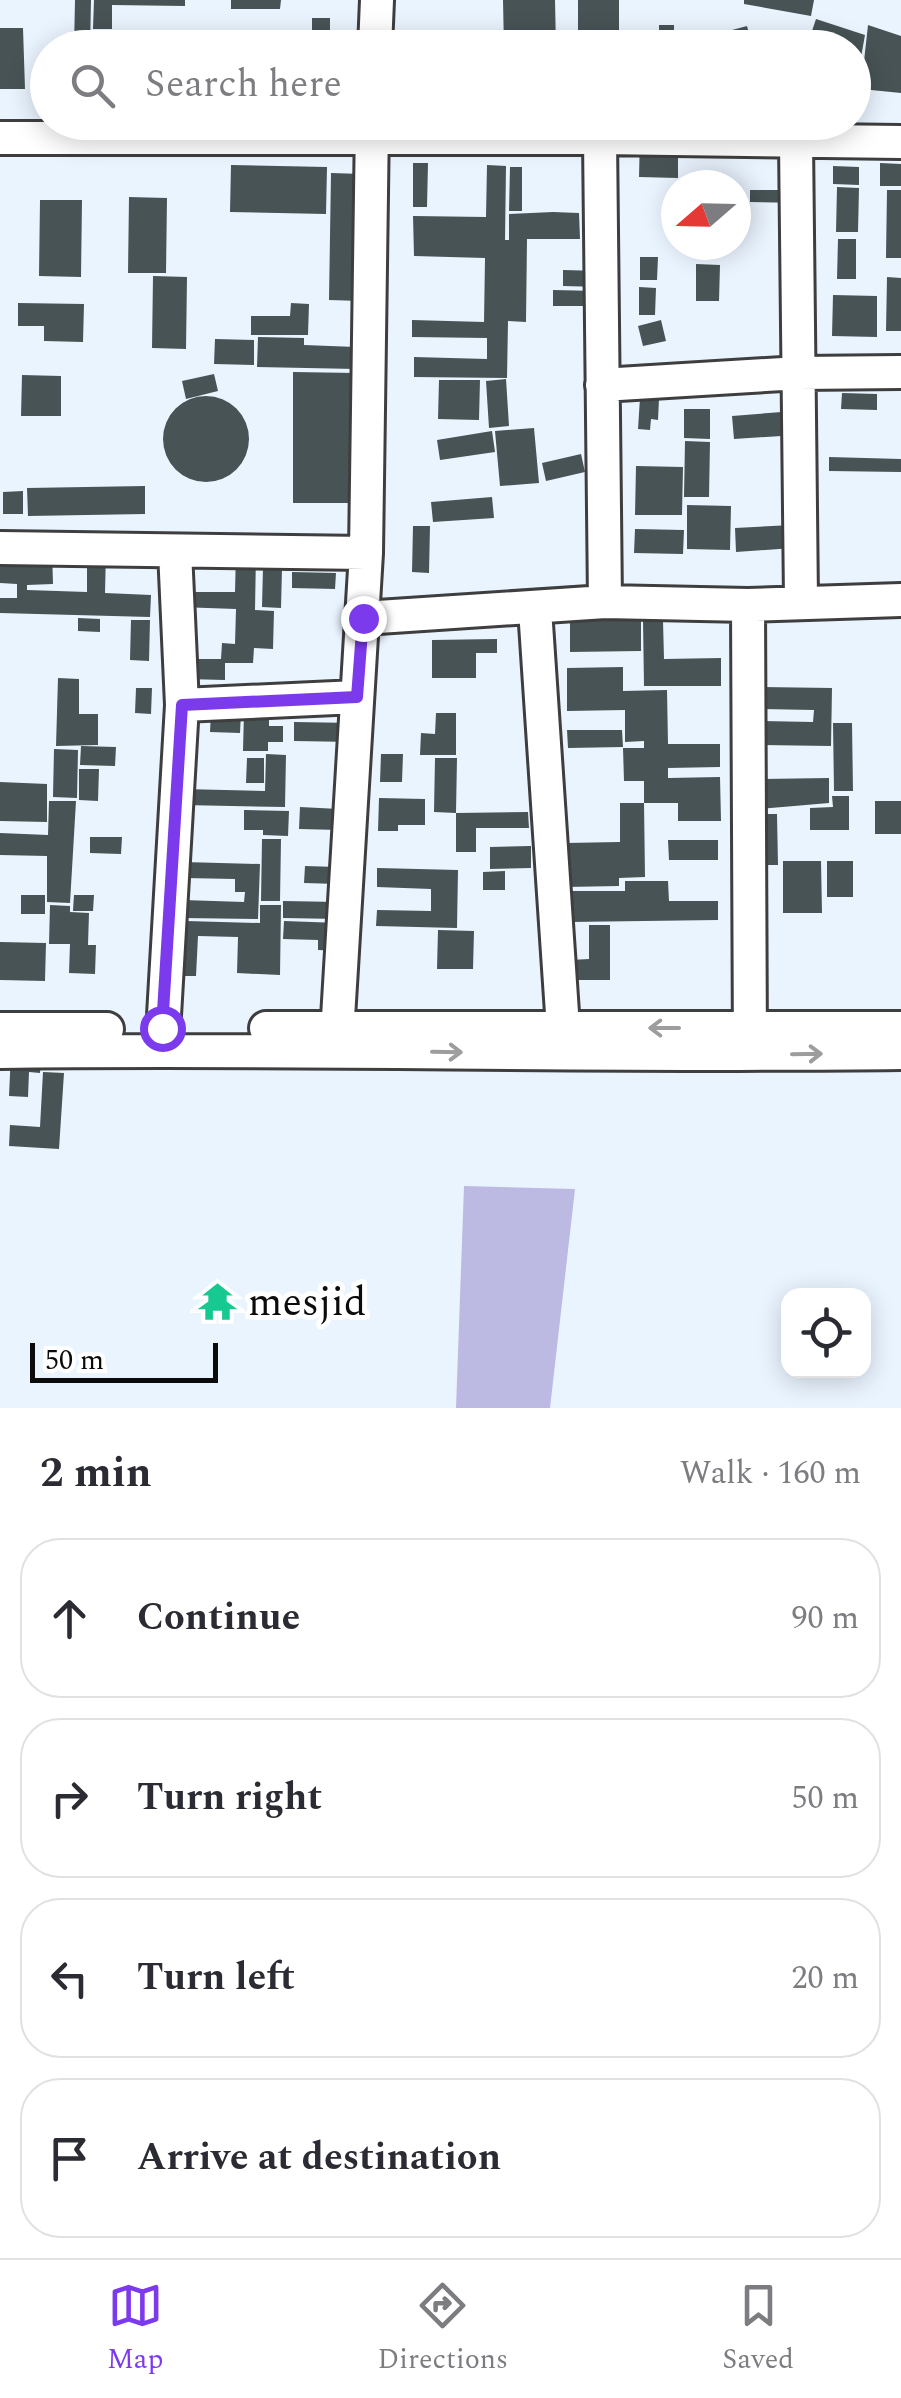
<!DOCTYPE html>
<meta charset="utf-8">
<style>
body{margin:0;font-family:Spectral,serif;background:#f2f2f3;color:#2b2b33}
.controls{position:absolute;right:30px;bottom:30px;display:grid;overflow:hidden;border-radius:20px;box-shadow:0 5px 25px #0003}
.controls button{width:90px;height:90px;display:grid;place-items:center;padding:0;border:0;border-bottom:2px solid #e1e1e2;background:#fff;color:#2b2b33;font:50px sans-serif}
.compass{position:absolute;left:661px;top:170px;width:90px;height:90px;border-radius:50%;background:#fff;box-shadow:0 5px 25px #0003;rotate:250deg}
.scale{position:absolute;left:30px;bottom:25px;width:188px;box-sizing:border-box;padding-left:10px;border:5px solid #0b0b0b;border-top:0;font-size:28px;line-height:35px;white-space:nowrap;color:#0b0b0b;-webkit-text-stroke:8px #fff;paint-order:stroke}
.stop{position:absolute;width:30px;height:30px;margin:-22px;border:8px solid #7c3aed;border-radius:50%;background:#fff}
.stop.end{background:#7c3aed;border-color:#fff;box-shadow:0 2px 10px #0008}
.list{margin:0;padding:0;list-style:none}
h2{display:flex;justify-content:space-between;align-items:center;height:130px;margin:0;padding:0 40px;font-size:42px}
h2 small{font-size:32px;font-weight:400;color:#7c7c81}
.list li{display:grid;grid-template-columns:65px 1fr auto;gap:30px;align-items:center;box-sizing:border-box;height:160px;margin:0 20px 20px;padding:0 20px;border:2px solid #e1e1e2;border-radius:40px}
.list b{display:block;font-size:38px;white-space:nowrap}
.list em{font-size:32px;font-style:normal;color:#7c7c81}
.icon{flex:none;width:55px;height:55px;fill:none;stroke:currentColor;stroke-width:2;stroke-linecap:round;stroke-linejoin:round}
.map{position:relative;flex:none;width:901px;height:1408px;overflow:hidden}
.search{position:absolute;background:#fff;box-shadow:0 5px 25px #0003;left:30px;right:30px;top:30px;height:110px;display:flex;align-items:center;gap:25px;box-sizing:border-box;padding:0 35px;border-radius:55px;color:#7c7c81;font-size:38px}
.sheet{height:850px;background:#fff}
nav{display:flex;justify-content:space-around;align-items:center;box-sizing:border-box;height:140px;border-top:2px solid #e1e1e2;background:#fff;font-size:28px;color:#7c7c81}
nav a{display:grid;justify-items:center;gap:5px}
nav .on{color:#7c3aed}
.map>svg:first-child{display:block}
</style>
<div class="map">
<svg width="901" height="1408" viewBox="0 0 901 1408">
<rect width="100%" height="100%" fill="#eaf4ff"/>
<path fill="#bcb9e3" d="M 464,1186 L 575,1189 L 550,1408 L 456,1408 Z"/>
<path fill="#475355" d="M 75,0 L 91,0 L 90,48 L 74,48 Z
M 94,0 L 185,0 L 185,6 L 112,5 L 112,29 L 93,29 Z
M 231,0 L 281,0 L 280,9 L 231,9 Z
M 503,0 L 555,0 L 556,48 L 504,48 Z
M 578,0 L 619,0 L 619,48 L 578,48 Z
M 744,0 L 814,0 L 811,16 L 744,4 Z
M 312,18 L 330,18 L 330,48 L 312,48 Z
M 816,19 L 865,35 L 861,57 L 854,54 L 854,48 L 832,48 L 809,40 Z
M 659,25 L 674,25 L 674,48 L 659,48 Z
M 868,25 L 901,36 L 901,93 L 861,89 Z
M 747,26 L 753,48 L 721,48 L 717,34 Z
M 0,28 L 23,28 L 25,89 L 0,89 Z
M 256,32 L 279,33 L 278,48 L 256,48 Z
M 640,135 L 678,136 L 678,178 L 639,177 Z
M 413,163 L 428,163 L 427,207 L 413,207 Z
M 880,163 L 901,164 L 901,186 L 880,186 Z
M 231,165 L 327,167 L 326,214 L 230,212 Z
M 487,165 L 506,166 L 505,240 L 509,240 L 509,214 L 553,212 L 579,213 L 580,239 L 527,239 L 526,322 L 508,321 L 507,378 L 414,377 L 414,357 L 487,359 L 487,338 L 412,337 L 412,320 L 484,322 L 485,258 L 414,256 L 413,216 L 486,217 Z
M 833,166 L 859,167 L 859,185 L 833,184 Z
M 510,167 L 522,167 L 522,211 L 509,211 Z
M 331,173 L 363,174 L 361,301 L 329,300 Z
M 837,187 L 859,188 L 858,232 L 836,232 Z
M 750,190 L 780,190 L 801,203 L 750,202 Z
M 887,190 L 901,190 L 901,258 L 886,258 Z
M 129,197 L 167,198 L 166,273 L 128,273 Z
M 40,200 L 82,200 L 81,277 L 39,276 Z
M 838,239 L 856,239 L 856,279 L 837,279 Z
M 640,257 L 658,257 L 657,280 L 640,280 Z
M 696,264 L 720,265 L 719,301 L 696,301 Z
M 563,270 L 600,271 L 600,287 L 563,286 Z
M 153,276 L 187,277 L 186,349 L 152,348 Z
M 887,277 L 901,278 L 901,331 L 886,331 Z
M 639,287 L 656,288 L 655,315 L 639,315 Z
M 553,290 L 598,291 L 597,306 L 553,306 Z
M 833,295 L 877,296 L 877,337 L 832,336 Z
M 18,303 L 84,304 L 83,342 L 44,341 L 44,326 L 18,326 Z
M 291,303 L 309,304 L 308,335 L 251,335 L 251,316 L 290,316 Z
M 661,320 L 666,341 L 643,346 L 638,326 Z
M 258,337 L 304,338 L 304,345 L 356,347 L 356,369 L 257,367 Z
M 215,339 L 254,340 L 254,365 L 214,364 Z
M 293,372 L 356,373 L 355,503 L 293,503 Z
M 214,374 L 218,391 L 186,399 L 182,381 Z
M 22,375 L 61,376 L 61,416 L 21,416 Z
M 506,379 L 509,426 L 489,428 L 486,381 Z
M 439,380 L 480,380 L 479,420 L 438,419 Z
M 842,393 L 877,394 L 877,410 L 841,409 Z
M163 439a43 43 0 1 1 86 0a43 43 0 1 1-86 0Z
M 640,398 L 659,399 L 658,420 L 651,419 L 650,430 L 638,429 Z
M 684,409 L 710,409 L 710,439 L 684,438 Z
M 795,411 L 797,435 L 734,439 L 732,416 Z
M 534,428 L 539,483 L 500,486 L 495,431 Z
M 492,431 L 495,452 L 440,460 L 437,440 Z
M 685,441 L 710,442 L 709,497 L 684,497 Z
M 581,454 L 585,472 L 546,481 L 542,463 Z
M 829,457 L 901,459 L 901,472 L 829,471 Z
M 636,466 L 683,467 L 682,515 L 635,515 Z
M 145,486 L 145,514 L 28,516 L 27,488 Z
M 23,491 L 23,514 L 3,514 L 3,492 Z
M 492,497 L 494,518 L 433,522 L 431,502 Z
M 687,505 L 731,506 L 730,550 L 687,549 Z
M 792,525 L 793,548 L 736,552 L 735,528 Z
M 413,526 L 430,526 L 429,573 L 412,572 Z
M 635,529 L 684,530 L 683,554 L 634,553 Z
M 52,550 L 53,584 L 27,585 L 27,590 L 87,592 L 87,551 L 106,551 L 105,593 L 151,595 L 150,617 L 0,613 L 0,598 L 17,598 L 17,584 L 0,583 L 0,554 Z
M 236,552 L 256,553 L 255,610 L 274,611 L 273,649 L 254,648 L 253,663 L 225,663 L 225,680 L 186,679 L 186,659 L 221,659 L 222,643 L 235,644 L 236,609 L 179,607 L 179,592 L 235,592 Z
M 263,567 L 282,568 L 281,608 L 262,607 Z
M 292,572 L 336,573 L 335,589 L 292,588 Z
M 78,618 L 100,619 L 100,632 L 78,631 Z
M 131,620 L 150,620 L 149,661 L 130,660 Z
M 643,620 L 663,620 L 664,659 L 721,658 L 721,686 L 644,686 Z
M 570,621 L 641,621 L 641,651 L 570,652 Z
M 497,639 L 497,653 L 476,653 L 476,678 L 432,678 L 432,640 Z
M 623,667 L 623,691 L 667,690 L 668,744 L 720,744 L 720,767 L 668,768 L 668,778 L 720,777 L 721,821 L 678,821 L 678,803 L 644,803 L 644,781 L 624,781 L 623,748 L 644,748 L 644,741 L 625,742 L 625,710 L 567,711 L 567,668 Z
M 58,678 L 79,679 L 79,714 L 98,714 L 98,745 L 56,746 Z
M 758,687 L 832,688 L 831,746 L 759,745 L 759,721 L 813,722 L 814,710 L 758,709 Z
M 136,688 L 152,688 L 151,714 L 135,713 Z
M 244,711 L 269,711 L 269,726 L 283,726 L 283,742 L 268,742 L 268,751 L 243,751 Z
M 211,713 L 241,713 L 240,733 L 210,732 Z
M 436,713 L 456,713 L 456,755 L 420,755 L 421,733 L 435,734 Z
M 294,722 L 355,723 L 354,742 L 294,741 Z
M 833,723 L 852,723 L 853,791 L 834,791 Z
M 567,730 L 622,730 L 623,747 L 568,748 Z
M 81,746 L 116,747 L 115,766 L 80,765 Z
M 54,749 L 78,750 L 77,798 L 53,797 Z
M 266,754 L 286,755 L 285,807 L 183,805 L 183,789 L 265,791 Z
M 381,754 L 403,754 L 402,782 L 380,782 Z
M 247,758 L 264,758 L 264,783 L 246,783 Z
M 435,758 L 457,758 L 456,813 L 528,812 L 529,828 L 476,828 L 476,852 L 456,852 L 456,813 L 434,812 Z
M 79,769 L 99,769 L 98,801 L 79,800 Z
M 829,778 L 829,803 L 758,809 L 757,779 Z
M 0,782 L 47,784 L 47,822 L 0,821 Z
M 832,796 L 849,796 L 849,830 L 810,830 L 810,808 L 833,807 Z
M 379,798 L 425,799 L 425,825 L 398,825 L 398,831 L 378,831 Z
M 49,801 L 76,801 L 70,903 L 47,902 L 47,856 L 0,855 L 0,833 L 48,835 Z
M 875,801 L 901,801 L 901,834 L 875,834 Z
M 620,803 L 644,803 L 645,877 L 619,878 L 619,886 L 565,887 L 565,843 L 620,842 Z
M 300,807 L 339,809 L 339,830 L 299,829 Z
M 244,810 L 289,811 L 288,836 L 263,835 L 263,830 L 244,830 Z
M 758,814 L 777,814 L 778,865 L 759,865 Z
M 90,837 L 122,837 L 121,854 L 90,853 Z
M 262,839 L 281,839 L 280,901 L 261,901 Z
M 668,840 L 718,840 L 718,860 L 669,860 Z
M 531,846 L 531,868 L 490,869 L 490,847 Z
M 783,861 L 821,861 L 822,913 L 783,913 Z
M 827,861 L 853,861 L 853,897 L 827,897 Z
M 184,862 L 260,864 L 258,919 L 183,918 L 183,900 L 244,902 L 245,892 L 235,892 L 235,879 L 184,878 Z
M 305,866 L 338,867 L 338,884 L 304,883 Z
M 377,868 L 458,870 L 457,928 L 376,926 L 377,910 L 431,911 L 431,889 L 377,887 Z
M 505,871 L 505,890 L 483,890 L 483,872 Z
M 625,881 L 668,881 L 669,901 L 718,901 L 718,920 L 570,922 L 569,891 L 625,891 Z
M 21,895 L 45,895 L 45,914 L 21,914 Z
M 74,895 L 94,895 L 93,911 L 73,911 Z
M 283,901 L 339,902 L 339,919 L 283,918 Z
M 50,905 L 70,906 L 70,912 L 89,913 L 88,945 L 96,945 L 95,974 L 69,973 L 70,944 L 49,944 Z
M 260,905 L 281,905 L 280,975 L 237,973 L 238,937 L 198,936 L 196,976 L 184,976 L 186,921 L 260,923 Z
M 284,921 L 339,923 L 338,951 L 318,950 L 318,940 L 283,939 Z
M 589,925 L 610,925 L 610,980 L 570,980 L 570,960 L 589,959 Z
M 438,930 L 474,931 L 473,969 L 437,969 Z
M 0,942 L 46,943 L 45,981 L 0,980 Z
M 11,1053 L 41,1055 L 40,1073 L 29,1072 L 28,1097 L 9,1096 Z
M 43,1072 L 64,1073 L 59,1149 L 9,1146 L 10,1125 L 40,1127 Z"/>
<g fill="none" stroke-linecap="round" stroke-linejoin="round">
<defs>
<path id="minor" d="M 375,48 L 377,0
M 0,138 L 600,138 L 901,142
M 600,138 L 605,602
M 796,141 L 801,601
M 602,385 L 799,373 L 901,372
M 0,548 L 366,553
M 748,605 L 750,1050
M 535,609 L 563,1028
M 363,618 L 605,602 L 748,605 L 901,600
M 182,705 L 357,697
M 266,1028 L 901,1028
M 0,1029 L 107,1029
M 162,1050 L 182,705 L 175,551
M 336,1051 L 366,553 L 372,122
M 0,1052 C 300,1048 601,1057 901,1053"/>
</defs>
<use href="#minor" stroke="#3e3e3e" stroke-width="38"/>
<use href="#minor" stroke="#fff" stroke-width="32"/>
</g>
<defs><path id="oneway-shaft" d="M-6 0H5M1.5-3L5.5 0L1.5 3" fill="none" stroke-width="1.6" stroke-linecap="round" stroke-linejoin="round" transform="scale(2.5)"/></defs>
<g stroke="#9d9d9d">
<use href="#oneway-shaft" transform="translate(664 1028) rotate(-180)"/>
<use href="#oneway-shaft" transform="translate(447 1052) rotate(1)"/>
<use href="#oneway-shaft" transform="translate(807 1054) rotate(-1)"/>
</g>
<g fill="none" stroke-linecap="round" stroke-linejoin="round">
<path stroke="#7c3aed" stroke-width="12" d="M 162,1028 L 182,705 L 357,697 L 363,618"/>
</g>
<defs>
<symbol id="temple-bare" viewBox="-9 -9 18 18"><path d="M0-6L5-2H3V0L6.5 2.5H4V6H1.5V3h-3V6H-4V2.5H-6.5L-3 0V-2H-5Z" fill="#16c991" stroke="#fff" stroke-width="2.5" paint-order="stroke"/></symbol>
</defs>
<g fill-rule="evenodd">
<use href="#temple-bare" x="190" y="1274" width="55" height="55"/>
</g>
<g text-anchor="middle" stroke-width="10" stroke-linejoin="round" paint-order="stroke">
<g font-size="40" fill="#0b0b0b" stroke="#fff" text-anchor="start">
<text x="248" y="1315">mesjid</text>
</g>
</g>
</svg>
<div class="controls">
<button><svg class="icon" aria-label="locate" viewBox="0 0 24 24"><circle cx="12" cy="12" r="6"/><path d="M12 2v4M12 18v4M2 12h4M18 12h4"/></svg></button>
</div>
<svg class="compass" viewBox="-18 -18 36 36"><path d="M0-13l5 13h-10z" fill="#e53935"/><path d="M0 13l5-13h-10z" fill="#7c7c81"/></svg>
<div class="scale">50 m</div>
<div class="stop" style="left:162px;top:1028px"></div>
<div class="stop end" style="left:363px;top:618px"></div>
<div class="search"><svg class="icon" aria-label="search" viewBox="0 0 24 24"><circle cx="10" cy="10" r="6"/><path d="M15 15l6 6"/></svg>Search here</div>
</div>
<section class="sheet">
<h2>2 min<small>Walk · 160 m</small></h2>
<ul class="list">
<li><svg class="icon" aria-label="ahead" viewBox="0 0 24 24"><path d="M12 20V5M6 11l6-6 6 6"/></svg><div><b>Continue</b></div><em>90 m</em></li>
<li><svg class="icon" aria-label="right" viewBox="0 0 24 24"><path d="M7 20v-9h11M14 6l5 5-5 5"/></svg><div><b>Turn right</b></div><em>50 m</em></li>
<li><svg class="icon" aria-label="left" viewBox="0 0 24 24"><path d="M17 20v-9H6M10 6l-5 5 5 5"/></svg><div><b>Turn left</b></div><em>20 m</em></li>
<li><svg class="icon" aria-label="arrive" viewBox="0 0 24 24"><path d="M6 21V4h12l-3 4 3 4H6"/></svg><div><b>Arrive at destination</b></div></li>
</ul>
</section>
<nav>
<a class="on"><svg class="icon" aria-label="map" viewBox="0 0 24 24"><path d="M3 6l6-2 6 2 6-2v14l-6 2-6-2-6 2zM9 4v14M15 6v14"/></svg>Map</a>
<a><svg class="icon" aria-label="directions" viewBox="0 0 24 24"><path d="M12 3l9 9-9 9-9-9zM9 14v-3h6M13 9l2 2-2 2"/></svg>Directions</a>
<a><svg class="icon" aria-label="saved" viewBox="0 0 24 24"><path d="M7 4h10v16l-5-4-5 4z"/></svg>Saved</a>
</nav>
